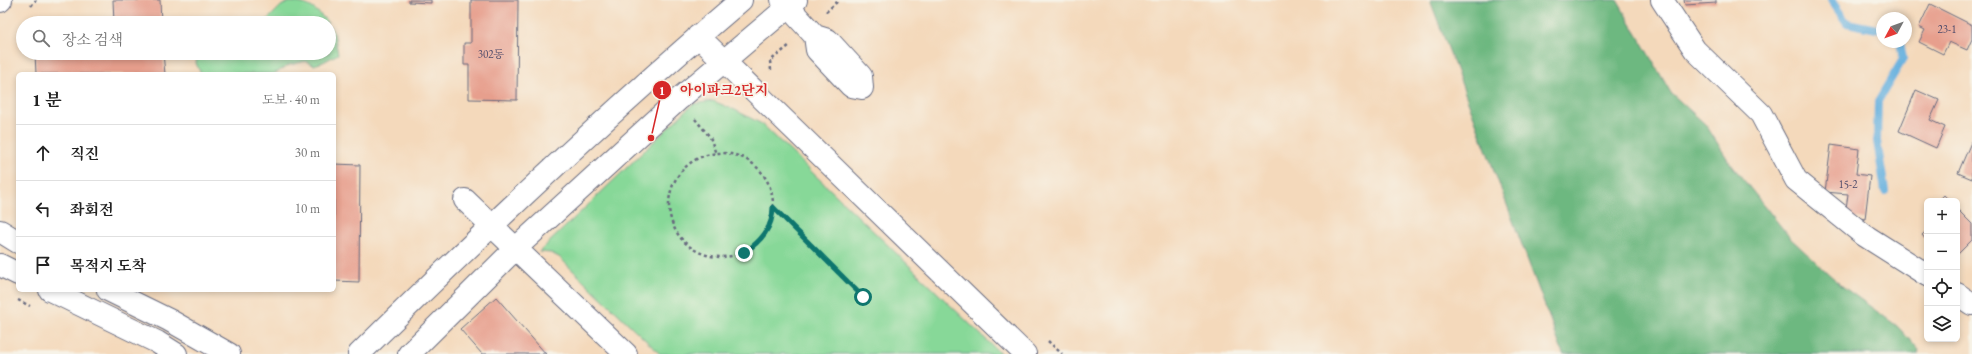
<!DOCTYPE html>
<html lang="ko">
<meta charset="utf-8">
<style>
body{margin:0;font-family:"EB Garamond","Noto Serif KR",serif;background:#f6f6f6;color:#222}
.controls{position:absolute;right:12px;bottom:12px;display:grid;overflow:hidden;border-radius:6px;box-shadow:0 2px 6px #0003}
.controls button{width:36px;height:36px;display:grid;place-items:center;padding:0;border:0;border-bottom:1px solid #e0e0e0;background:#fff;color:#222;font:20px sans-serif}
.compass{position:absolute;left:1876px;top:12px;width:36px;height:36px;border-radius:50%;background:#fff;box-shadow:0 2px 6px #0003;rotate:229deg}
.stop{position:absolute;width:12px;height:12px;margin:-9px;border:3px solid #0f766e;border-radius:50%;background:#fff}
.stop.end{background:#0f766e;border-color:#fff;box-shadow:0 1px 4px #0008}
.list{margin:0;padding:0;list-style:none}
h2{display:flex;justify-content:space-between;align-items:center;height:52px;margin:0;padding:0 16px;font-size:17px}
h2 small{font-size:13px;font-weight:400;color:#767676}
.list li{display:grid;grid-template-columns:26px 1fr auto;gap:12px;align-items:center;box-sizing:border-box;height:56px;padding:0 16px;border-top:1px solid #e0e0e0}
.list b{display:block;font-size:15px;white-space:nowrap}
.list em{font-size:13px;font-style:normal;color:#767676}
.icon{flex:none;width:22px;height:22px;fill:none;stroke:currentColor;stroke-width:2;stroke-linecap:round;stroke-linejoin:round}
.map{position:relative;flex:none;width:1972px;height:354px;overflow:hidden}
.search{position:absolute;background:#fff;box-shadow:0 2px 6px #0003;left:16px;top:16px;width:320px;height:44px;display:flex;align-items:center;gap:10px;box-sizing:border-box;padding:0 14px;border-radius:22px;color:#767676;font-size:15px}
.panel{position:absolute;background:#fff;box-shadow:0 2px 6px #0003;left:16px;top:72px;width:320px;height:220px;border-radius:6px}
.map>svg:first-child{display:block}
</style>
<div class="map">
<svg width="1972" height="354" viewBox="0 0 1972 354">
<rect width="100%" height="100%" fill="#f7f3e8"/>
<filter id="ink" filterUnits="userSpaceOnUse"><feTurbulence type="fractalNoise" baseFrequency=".025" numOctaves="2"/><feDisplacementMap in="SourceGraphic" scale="8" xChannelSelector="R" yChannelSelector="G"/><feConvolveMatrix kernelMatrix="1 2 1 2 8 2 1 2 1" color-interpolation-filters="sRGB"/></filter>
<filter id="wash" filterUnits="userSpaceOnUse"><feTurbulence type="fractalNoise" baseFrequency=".012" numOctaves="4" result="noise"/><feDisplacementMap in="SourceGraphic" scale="16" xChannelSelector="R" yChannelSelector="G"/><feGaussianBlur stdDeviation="0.9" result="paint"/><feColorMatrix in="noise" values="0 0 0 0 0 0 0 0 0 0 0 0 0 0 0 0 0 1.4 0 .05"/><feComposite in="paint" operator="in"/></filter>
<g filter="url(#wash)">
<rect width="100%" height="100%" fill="#f4d9bb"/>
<path fill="#87d898" stroke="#51847b" d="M 289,2 C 309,3 315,8 328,23 L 264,23 L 281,6 Z
M 329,25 L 334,34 L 338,54 L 323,62 L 314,65 L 305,61 L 289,65 L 274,74 L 201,74 L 196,63 L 198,53 L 329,53 Z
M 713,101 L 735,110 L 762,124 L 1001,354 L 660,354 L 559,257 L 551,253 L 539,252 L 693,104 Z"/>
<path fill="#6db880" stroke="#44746f" d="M 1430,0 L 1617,0 L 1671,93 L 1706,125 L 1730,163 L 1791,239 L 1842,286 L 1897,326 L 1919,350 L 1918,354 L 1563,354 Z"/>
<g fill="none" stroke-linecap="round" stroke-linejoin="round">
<path stroke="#67b1df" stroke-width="8" d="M 1831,0 L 1847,23 L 1882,30
M 1885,191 L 1877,141 L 1878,101 L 1903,59 L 1900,42"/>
</g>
<g id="blocks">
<path fill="#e79f8d" d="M 113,0 L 160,0 L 161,23 L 114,23 Z
M 409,0 L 431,0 L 431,3 L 409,2 Z
M 471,0 L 518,0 L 517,100 L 469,99 L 469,65 L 464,65 L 464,43 L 471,43 Z
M 1684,0 L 1716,0 L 1716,3 L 1685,5 Z
M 1930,4 L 1972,25 L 1972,39 L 1967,50 L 1949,42 L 1943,54 L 1919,42 L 1925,30 L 1919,27 Z
M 35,53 L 163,53 L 165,74 L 36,74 Z
M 1916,90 L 1939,100 L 1930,120 L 1945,127 L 1936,148 L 1899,131 Z
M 1972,140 L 1972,179 L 1958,173 Z
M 1831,145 L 1859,149 L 1856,174 L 1870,176 L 1865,219 L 1845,216 L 1848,194 L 1825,192 Z
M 334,164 L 360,165 L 359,282 L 334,281 Z
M 1944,195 L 1950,201 L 1938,201 Z
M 1957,209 L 1972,224 L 1972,240 L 1957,255 Z
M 1927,230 L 1927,241 L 1922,235 Z
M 496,297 L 546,354 L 482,354 L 460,329 Z"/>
</g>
</g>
<g filter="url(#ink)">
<use href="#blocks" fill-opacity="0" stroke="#676a7f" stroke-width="1"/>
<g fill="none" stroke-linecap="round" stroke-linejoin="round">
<defs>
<path id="minor" d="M 782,0 L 815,36 L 828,40 L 861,76 L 862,88 L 851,86 L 817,50 L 815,36
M 1662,0 L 1695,50 L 1761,114 L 1796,180 L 1864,235 L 1927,275
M 0,1 L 1,0
M 698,36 L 1025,354
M 465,200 L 626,354
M 0,231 L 18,242
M 0,265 L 18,274
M 50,290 L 157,342 L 176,354
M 108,290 L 169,320 L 229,354
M 1957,294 L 1972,304
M 359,354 C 483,232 608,113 741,0
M 409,354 L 515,249 L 679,99 L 796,0"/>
</defs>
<use href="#minor" stroke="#676a7f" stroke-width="24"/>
<path stroke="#676a7f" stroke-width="2.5" stroke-dasharray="3 3" stroke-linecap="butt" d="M 31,6 L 36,0
M 826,12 L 839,0
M 771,70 L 770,61 L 790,45
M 695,119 L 710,137 L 716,154
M669 205a52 52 0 1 1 104 0a52 52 0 1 1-104 0Z
M 773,207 L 863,297
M 18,300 L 30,306
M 1048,341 L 1062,354"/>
<use href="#minor" stroke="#fff" stroke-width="22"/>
</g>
</g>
<g fill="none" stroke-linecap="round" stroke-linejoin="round" filter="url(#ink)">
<path stroke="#0f766e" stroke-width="5" d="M 744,253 C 761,241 773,228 773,207 L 863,297"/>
</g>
<g text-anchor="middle" stroke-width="3.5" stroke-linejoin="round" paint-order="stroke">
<g font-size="11" fill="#4e4b6a">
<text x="1947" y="33">23-1</text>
<text x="491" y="58">302동</text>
<text x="1848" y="188">15-2</text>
</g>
</g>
<path fill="none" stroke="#d62828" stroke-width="1.5" d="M651 138L662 90"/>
<g fill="#d62828" stroke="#f7f3e8" stroke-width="1.5">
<circle cx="651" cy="138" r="4"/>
<circle cx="662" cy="90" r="10"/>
</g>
<g font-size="12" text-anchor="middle" font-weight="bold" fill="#fff">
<text x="662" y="95">1</text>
</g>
<g font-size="14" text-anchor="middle" font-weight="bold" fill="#d62828" stroke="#f7f3e8" stroke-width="3.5" stroke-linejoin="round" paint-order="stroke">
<text x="724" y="95">아이파크2단지</text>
</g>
</svg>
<div class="controls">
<button>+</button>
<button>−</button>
<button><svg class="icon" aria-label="locate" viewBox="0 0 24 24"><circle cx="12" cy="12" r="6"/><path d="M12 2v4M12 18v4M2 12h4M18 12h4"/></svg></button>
<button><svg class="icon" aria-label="layers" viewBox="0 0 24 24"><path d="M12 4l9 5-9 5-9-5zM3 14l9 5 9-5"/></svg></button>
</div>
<svg class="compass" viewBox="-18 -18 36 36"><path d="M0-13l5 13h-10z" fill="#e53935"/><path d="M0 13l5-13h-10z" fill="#767676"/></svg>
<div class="stop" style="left:863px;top:297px"></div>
<div class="stop end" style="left:744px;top:253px"></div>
<div class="search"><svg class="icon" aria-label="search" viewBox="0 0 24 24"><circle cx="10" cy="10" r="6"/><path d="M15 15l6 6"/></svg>장소 검색</div>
<section class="panel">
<h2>1 분<small>도보 · 40 m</small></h2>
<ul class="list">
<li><svg class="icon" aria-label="ahead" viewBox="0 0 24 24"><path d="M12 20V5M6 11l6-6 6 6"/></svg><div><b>직진</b></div><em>30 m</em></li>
<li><svg class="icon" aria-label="left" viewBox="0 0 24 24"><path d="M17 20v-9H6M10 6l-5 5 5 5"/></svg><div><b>좌회전</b></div><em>10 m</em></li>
<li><svg class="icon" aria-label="arrive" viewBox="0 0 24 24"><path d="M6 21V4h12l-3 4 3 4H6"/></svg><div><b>목적지 도착</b></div></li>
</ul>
</section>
</div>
